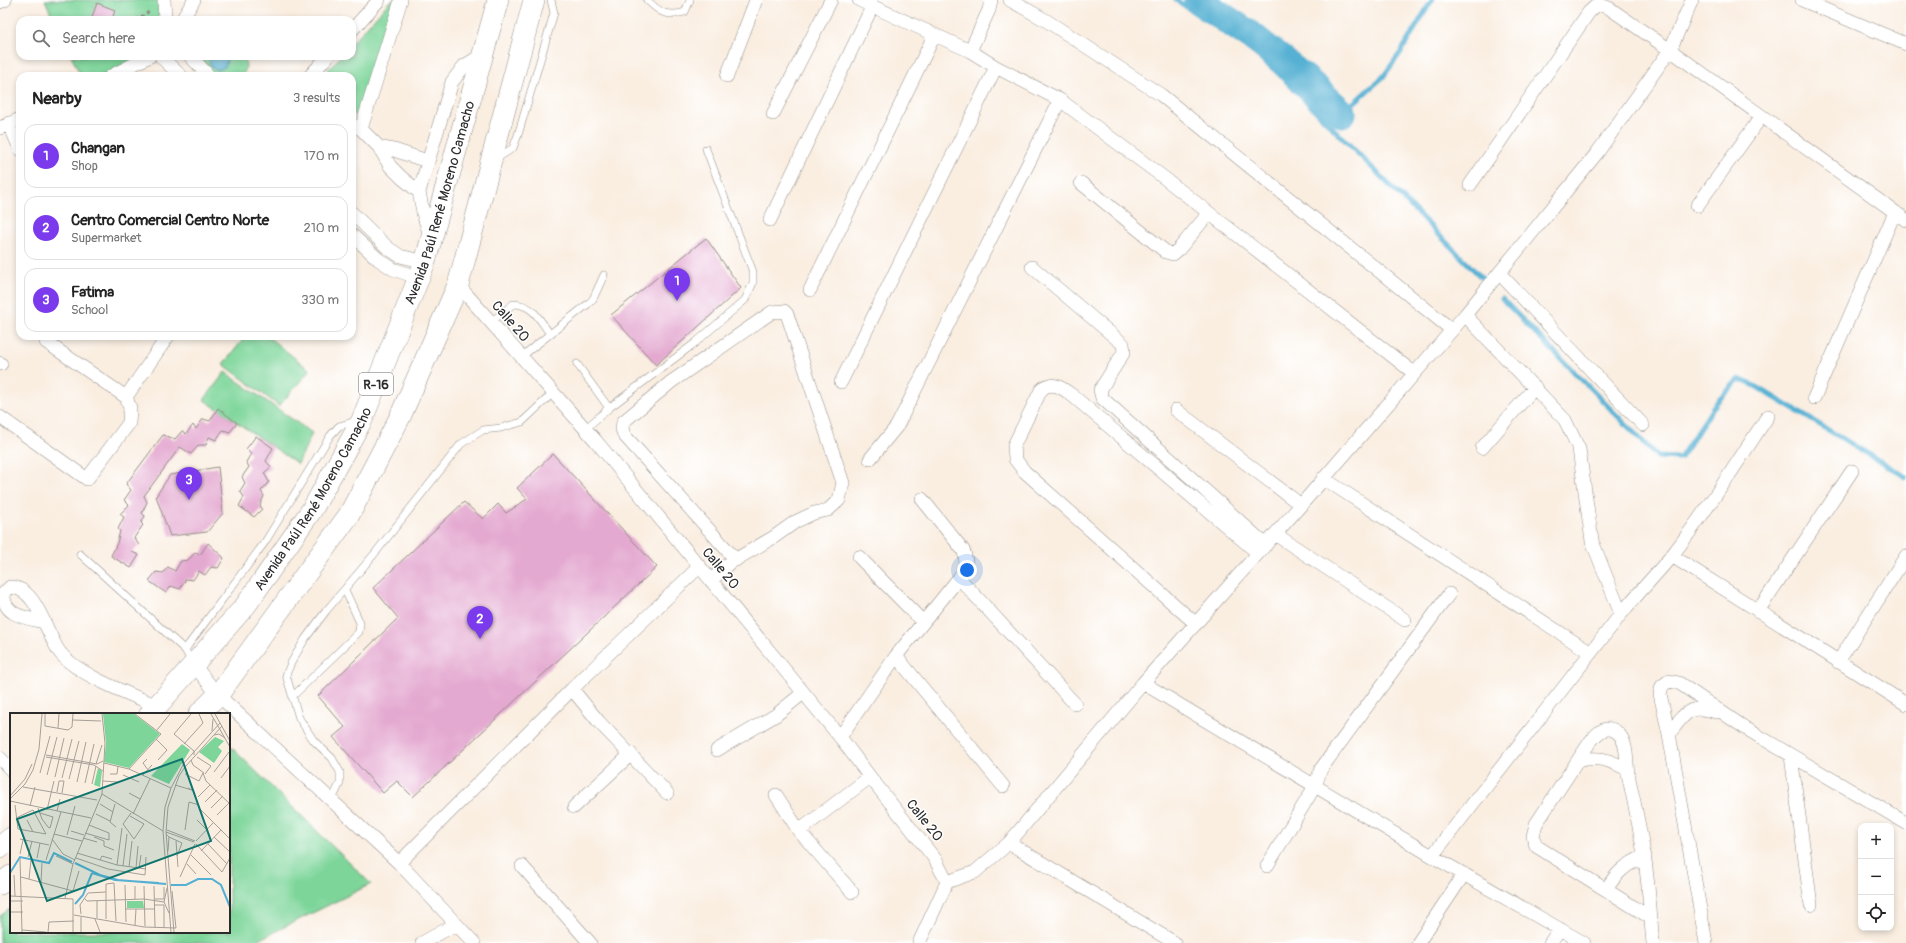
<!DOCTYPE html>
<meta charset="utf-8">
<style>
body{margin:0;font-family:Pangolin,sans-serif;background:#f2f2f2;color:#222}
.controls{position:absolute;right:12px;bottom:12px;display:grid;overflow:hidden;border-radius:8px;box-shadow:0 2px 6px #0003}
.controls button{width:36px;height:36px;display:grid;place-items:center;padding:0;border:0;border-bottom:1px solid #e0e0e0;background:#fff;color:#222;font:20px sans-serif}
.you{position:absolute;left:967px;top:570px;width:14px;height:14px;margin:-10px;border:3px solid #fff;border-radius:50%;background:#1a73e8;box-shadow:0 0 0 6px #1a73e833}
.badge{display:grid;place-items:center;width:26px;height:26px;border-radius:50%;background:#7c3aed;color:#fff;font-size:13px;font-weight:700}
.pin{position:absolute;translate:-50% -33px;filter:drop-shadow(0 1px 2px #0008)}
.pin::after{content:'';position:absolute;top:21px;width:14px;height:12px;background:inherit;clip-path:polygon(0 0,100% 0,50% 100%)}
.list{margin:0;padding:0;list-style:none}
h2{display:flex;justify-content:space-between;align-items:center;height:52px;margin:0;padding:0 16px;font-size:17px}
h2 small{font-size:13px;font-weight:400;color:#767676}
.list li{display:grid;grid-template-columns:26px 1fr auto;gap:12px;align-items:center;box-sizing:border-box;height:64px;margin:0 8px 8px;padding:0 8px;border:1px solid #e0e0e0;border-radius:12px}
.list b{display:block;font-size:15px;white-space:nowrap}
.list p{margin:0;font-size:13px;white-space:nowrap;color:#767676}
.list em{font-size:13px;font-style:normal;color:#767676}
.icon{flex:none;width:22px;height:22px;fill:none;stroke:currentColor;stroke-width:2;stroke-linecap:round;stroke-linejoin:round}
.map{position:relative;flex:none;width:1906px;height:943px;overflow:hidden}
.search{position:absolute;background:#fff;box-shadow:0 2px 6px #0003;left:16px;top:16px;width:340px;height:44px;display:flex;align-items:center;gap:10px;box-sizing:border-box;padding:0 14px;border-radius:12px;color:#767676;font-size:15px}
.panel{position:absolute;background:#fff;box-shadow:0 2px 6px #0003;left:16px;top:72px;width:340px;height:268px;border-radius:12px}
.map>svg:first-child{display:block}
</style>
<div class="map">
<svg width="1906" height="943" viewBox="0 0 1906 943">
<rect width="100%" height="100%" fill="#fff"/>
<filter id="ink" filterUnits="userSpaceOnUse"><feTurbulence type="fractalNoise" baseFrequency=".025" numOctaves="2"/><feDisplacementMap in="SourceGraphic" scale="8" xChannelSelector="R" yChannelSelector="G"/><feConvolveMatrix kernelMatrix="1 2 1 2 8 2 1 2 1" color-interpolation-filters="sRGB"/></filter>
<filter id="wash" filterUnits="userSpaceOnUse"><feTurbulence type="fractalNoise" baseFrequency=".012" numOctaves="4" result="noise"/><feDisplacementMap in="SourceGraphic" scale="16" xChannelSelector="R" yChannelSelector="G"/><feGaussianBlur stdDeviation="0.9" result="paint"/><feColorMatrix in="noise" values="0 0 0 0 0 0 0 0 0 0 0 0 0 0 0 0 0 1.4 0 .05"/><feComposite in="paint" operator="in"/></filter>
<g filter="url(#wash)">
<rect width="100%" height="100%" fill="#faeee1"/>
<path fill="#7dd59a" stroke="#548062" d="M 45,0 L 160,0 L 162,20 L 54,20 Z
M 391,0 L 394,0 L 358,118 L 352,112 L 352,76 L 323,76 L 341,56 L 352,56 L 352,43 Z
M 71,56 L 146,56 L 106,76 L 81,76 Z
M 201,56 L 243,56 C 247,63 247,69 242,76 L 212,76 Z
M 246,336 L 267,336 L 310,370 L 279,406 L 223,364 Z
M 225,372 L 312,433 L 298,464 L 204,400 Z
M 229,745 L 371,884 L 252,943 L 0,943 L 0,916 L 11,908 L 11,932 L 229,932 Z"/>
<path fill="#55b0d3" stroke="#406e7f" d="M 211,56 L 225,56 L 227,61 L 225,67 L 218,70 L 212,68 L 209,62 Z"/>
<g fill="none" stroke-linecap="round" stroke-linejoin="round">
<path stroke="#55b0d3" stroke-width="5" d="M 1176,0 L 1265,60 L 1484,280
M 1342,113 L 1383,77 L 1401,52 L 1432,0
M 1502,299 L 1658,457 L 1680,458 L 1717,402 L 1739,379 L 1757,387 L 1906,477"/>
<path stroke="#55b0d3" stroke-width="29" d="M 1198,0 L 1253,37 L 1305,79 L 1342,113"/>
</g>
<g id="blocks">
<path fill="#e4a9d0" d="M 97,3 L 115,10 L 113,17 L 119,20 L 91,20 Z
M 706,238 L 741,288 L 656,365 L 611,315 Z
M 218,408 L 237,423 L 230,432 L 223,430 L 216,440 L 209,437 L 206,445 L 199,445 L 191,454 L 180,447 L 144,496 L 147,502 L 142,513 L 145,516 L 141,523 L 143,525 L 134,538 L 139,545 L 132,552 L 139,555 L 131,568 L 111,556 L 117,543 L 120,531 L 118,529 L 124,517 L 120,514 L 129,505 L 124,500 L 131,490 L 126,484 L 163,435 L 175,439 L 182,431 L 186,434 L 193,425 L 196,429 L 203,419 L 210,421 Z
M 256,436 L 273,448 L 266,461 L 271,467 L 264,473 L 269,482 L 261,491 L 264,496 L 260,505 L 262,509 L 254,517 L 239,506 L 244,497 L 240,491 L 245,483 L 242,477 L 249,467 L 246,462 L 251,454 L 246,449 Z
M 553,454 L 657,567 L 413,797 L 397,781 L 383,793 L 333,737 L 345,727 L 318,696 L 398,618 L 373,588 L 464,502 L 483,519 L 498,504 L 506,513 L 527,499 L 517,488 Z
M 218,467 L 223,513 L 207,532 L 170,536 L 156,496 L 170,475 Z
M 208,543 L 224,558 L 218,568 L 211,567 L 205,575 L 199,571 L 193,580 L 186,579 L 180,589 L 171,586 L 166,593 L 149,581 L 156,572 L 163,573 L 168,567 L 175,571 L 181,561 L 188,560 L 196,552 L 200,555 Z"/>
</g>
</g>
<g filter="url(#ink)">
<use href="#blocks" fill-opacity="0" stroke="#928c86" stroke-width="1"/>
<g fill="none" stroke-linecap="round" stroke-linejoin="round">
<defs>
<path id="lane" d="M 647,0 C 660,13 667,17 685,12 L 690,0
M 496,159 L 513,148 L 518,135 L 554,13 L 551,0
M 491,322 L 513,304 C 533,304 539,319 550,334
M 521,357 L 588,304 L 593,299 L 604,275
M 577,364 L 609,408
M 585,429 L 609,408 L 695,343 L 745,300 L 753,283 L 753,272 L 706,149
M 80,554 L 185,650
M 193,664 L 185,650 L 189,644 L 265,542 L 330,436 L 339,426 L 356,421
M 292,697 L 359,632 L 360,623 L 345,590
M 332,800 L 340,783 L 340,772 L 332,758 L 314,741 L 299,718 L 286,675 L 291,663 L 305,639 L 326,611 L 376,552 L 461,444 L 483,430 L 501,428 L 522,422 L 553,393"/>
<path id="street" d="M 164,0 L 165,20
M 859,0 L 970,51 L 996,67 L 1060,100 L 1163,177 L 1414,373
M 1010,0 L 1047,21 L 1161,95 L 1452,330
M 1802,0 L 1906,44
M 0,2 L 5,0
M 182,20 L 194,0
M 352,30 L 379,0
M 970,51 L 989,10 L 991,0
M 190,56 L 209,76
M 162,58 L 181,76
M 111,76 L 150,56
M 310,76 L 328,56
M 727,76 L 756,0
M 773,114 L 831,0
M 9,123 L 20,149
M 352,125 L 361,129 L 379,147 L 390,166 L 402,178 L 419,192
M 0,128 L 20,119
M 361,129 L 401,0
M 379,147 L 394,150 L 427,161
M 1081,183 L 1166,252 L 1173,254 L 1179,249 L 1209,213
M 1470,185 L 1589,12 L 1598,4 L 1609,8 L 1670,50 L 1906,220
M 1697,206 L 1761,117
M 352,213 L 388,248 L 400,256 L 425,262
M 770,220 L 872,7
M 352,235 L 378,259 L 393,269 L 419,278
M 431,238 L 424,217 L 419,192 L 452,82 L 464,66 L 482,55
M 1032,267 L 1123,344 L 1124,352 L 1100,390 L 1102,398 L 1266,545
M 1500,274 L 1643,425
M 458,285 L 596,441 L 840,737 L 870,777 L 935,859 L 947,882
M 810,290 L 934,36
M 1465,315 L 1565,420 L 1579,449 L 1592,541 L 1621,614
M 46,342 L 126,397
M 0,363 L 1,364
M 841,382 L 996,67
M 1814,398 L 1895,212
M 1176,410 L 1301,505
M 0,417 L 87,479 L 129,423 L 130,408 L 126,397 L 168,336
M 1482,448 L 1535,387
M 870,459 L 897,426 L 1060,100
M 1323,478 L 1591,653
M 1275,534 L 1405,620
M 1672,556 L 1906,704
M 859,557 L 923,622
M 959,578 L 1075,704
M 711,581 L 728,564 L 774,537 L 795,522 L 814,513 L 828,510 L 839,500 L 843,483 L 787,314 L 784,311 L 772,312 L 671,382 L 623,422 L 622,429 L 624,435 L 736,560
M 1758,611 L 1852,471
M 44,622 C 27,618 2,616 4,593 L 10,587 C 38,587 46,636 61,654 C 80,676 130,694 157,706
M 1196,624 L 1024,471 L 1015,459 L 1014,445 L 1041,390 C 1051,379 1064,389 1073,396 L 1258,553
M 896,656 L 1003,786
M 1838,662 L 1906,556
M 194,665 L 218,695 L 399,863 L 474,943
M 1143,683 L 1432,856 L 1584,943
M 572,689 L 599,722 L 667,793
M 1669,734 C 1684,714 1689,703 1716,712
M 840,737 L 896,656 L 959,578 C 966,568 968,561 963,550 L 922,499
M 717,750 L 776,715 L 803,693
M 1791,756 L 1811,905
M 0,758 L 11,770
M 1579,760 C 1601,757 1607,759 1627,769
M 776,795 L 799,831 L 852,892
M 574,807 L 631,754
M 799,831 L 870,777
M 1009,843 L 1175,943
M 1432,856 L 1621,614 C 1637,594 1656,575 1673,554 C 1708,510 1737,462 1768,416
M 399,863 L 572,689 L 699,567
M 522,866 L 590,943
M 1267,866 L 1315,786 L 1321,769 L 1449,594
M 1606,890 C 1616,873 1626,864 1645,856
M 1651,918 L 1536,846 L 1533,836 L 1536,824 L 1590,742 C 1597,733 1607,723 1618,733 C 1628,743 1626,761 1628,774 C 1634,801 1640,828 1644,855 C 1649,884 1650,914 1653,943
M 422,943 L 456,924
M 919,943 L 947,882 L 975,872 L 1009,843 L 1143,683 L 1301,505 L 1465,315 L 1597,153 L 1670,50 L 1692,0
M 1418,943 L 1464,874
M 1550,943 L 1560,929
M 1706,943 L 1669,734 L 1660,694 L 1662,686 L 1669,681 L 1679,683 L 1745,728 L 1906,823"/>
<g id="primary">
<path id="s1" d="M 150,714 L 246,605 L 313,508 L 362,420 L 425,262 L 498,0"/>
<path d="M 199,714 L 218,695 L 349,515 L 400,417 L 458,285 L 534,0"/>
<path d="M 0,847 L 11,838"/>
<path d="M 0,884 L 11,876"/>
</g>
</defs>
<use href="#lane" stroke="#928c86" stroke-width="8"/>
<use href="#street" stroke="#928c86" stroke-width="14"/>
<use href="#primary" stroke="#928c86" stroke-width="22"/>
<path stroke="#928c86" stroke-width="2.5" stroke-dasharray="3 3" stroke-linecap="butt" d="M 136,20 L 150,11"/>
<use href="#lane" stroke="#fff" stroke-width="7"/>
<use href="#street" stroke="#fff" stroke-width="13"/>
<use href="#primary" stroke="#fff" stroke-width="21"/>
</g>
</g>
<g text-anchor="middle" stroke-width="3" stroke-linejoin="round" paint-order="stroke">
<rect fill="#fff" stroke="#6b6b6b" stroke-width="1" x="359" y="373" width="34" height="22" rx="3"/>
<g font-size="13" font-weight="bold" fill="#2b2b2b">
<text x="376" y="389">R-16</text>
</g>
<g font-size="14" fill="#2b2b2b" stroke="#fff">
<text dy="5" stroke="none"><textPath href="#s1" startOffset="595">Avenida Paúl René Moreno Camacho</textPath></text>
<text transform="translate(511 321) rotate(49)" y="5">Calle 20</text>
<text dy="5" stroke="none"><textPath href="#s1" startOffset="271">Avenida Paúl René Moreno Camacho</textPath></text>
<text transform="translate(721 568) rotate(50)" y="5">Calle 20</text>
<text transform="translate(925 820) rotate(51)" y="5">Calle 20</text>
</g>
</g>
<g transform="translate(10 713)">
<rect width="220" height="220" fill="#faeee1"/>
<path d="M 93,1 L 124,1 L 150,21 L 119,55 L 94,49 L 96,30 ZM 205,24 L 214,28 L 208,34 L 212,38 L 204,50 L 189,39 ZM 172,31 L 180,37 L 159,71 L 141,63 ZM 88,55 L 92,58 L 90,74 L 84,72 ZM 117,188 L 133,188 L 134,195 L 117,195 Z" fill="#7dd59a"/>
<path fill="none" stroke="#55b0d3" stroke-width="2" d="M 65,150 L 90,162 L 108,167 L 156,171M 0,160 L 10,144 L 39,150 L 44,140 L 62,149M 82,160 L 105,167 L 149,170M 161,172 L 176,172 L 188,166 L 202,166 L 211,172 L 220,194M 65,191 L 73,182 L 82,160"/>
<path fill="none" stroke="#a7a098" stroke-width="1" d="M 35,1 L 35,13 L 58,17 L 62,14 L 63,1M 181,1 L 164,21 L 184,38 L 184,42M 201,1 L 220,34M 205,1 L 220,28M 63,7 L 91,8M 48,15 L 49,1M 147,17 L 160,1M 202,18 L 203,6M 204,22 L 209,21 L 215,25M 146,26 L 157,37 L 148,47M 174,31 L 193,10 L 189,1M 36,42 L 87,51 L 93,48M 36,44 L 84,52 L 93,58M 187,44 L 201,53 L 195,61M 137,46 L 133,50 L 138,57M 181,47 L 183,52 L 194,60M 94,50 L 119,56 L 161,75M 86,51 L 92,32M 119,56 L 151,21 L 125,1M 204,59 L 219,39M 30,60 L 40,23M 193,60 L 196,68 L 220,91M 100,61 L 107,61 L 108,53M 175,61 L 189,68 L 193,60M 37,62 L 47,24M 113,62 L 129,69M 133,62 L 142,52M 45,64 L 54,25M 52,65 L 62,26M 211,65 L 220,53M 59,66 L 69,28M 93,68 L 108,69M 67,69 L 76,29M 75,70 L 84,31M 82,71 L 86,53M 165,72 L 182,77 L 178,75M 13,74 L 87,87M 47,79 L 49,68 L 54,68 L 52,80M 119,80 L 130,86M 92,81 L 153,118M 0,83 L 15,66 L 22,51M 188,84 L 200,72M 0,86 L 15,71 L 23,57 L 29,36 L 32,1M 0,88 L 81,105M 195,89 L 207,77M 90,91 L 103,99M 105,91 L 100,109 L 106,114M 5,92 L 8,116 L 36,121M 20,93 L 25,74M 28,95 L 29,98 L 32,106 L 38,114 L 40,115 L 43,104 L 30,100M 201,95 L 213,83M 190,96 L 220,126M 37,97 L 44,68M 47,98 L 50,86M 86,101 L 100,108M 123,101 L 140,66M 207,102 L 219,90M 120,103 L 134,111 L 124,126 L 113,111 L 121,100M 6,105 L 23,97 L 36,121M 17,107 L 23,119M 187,107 L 197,117M 157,117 L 185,128M 175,117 L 179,89 L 189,92M 61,118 L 74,122M 156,119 L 184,129M 75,120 L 99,127 L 99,120 L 79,112M 44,121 L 72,128M 156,121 L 159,124 L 158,138M 57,122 L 65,93M 84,124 L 94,128 L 94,133 L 104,137M 159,124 L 172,130 L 167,143M 204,124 L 220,139M 73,125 L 87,129M 10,126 L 39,132M 42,126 L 53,141 L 65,147M 166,128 L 168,154M 186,128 L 203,110M 186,131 L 212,159 L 220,145M 198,131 L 217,151M 191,138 L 211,117M 67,140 L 107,152 L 136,156M 10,141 L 13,127M 181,142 L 201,162M 46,143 L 63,151M 18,144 L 22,128M 10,145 L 12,219M 27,145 L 30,130M 66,145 L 98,156 L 135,162 L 136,144M 36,147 L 51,99M 90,147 L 92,143 L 102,146M 177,151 L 186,161M 107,152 L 112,115M 113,153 L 117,121M 119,154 L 122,128M 126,155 L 128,133M 129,155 L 131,142M 4,162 L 5,183M 11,164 L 63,178 L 69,158M 170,164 L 185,131M 19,166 L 21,147M 31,169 L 32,150M 115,172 L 116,209M 125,173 L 125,186M 134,173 L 135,213M 144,173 L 145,214M 0,183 L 63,186 L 63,219M 55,185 L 63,151 L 92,81 L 95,30 L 92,1M 74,185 L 77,188 L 134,186 L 154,189M 144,186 L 154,186 L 154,174M 0,188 L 13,188M 87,188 L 87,205M 154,189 L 157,175M 154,189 L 159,200M 144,192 L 154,192 L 154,214M 115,196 L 144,196M 0,199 L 13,199M 71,201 L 70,192 L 78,180 L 96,179M 64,202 L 134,214 L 166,215 L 162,178M 71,204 L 71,219M 85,206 L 90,219M 96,206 L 96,171 L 104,170 L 106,208M 125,212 L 126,196M 12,217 L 36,219M 38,219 L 39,209 L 64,208M 161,219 L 153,118 L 155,94 L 161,75 L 174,50 L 210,10M 164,219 L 156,119 L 158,94 L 169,63 L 175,54 L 212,13"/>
<path fill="#0f766e" fill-opacity="0.15" stroke="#0f766e" stroke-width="2" d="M 172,46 L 201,128 L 37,188 L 7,106 Z"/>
<rect width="220" height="220" fill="none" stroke="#2b2b2b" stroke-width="2"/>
</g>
</svg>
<div class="controls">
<button>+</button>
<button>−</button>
<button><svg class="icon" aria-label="locate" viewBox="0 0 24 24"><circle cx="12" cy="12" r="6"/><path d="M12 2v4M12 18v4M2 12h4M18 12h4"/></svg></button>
</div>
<div class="you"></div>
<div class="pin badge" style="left:677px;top:301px">1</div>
<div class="pin badge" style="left:480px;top:639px">2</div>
<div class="pin badge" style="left:189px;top:500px">3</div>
<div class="search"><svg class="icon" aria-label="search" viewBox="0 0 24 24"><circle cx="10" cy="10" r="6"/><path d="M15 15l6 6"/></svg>Search here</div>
<section class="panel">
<h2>Nearby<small>3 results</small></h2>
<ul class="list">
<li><span class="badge">1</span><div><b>Changan</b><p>Shop</p></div><em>170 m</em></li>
<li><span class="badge">2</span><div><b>Centro Comercial Centro Norte</b><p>Supermarket</p></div><em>210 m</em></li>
<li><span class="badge">3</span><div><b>Fatima</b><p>School</p></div><em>330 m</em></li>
</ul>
</section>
</div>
